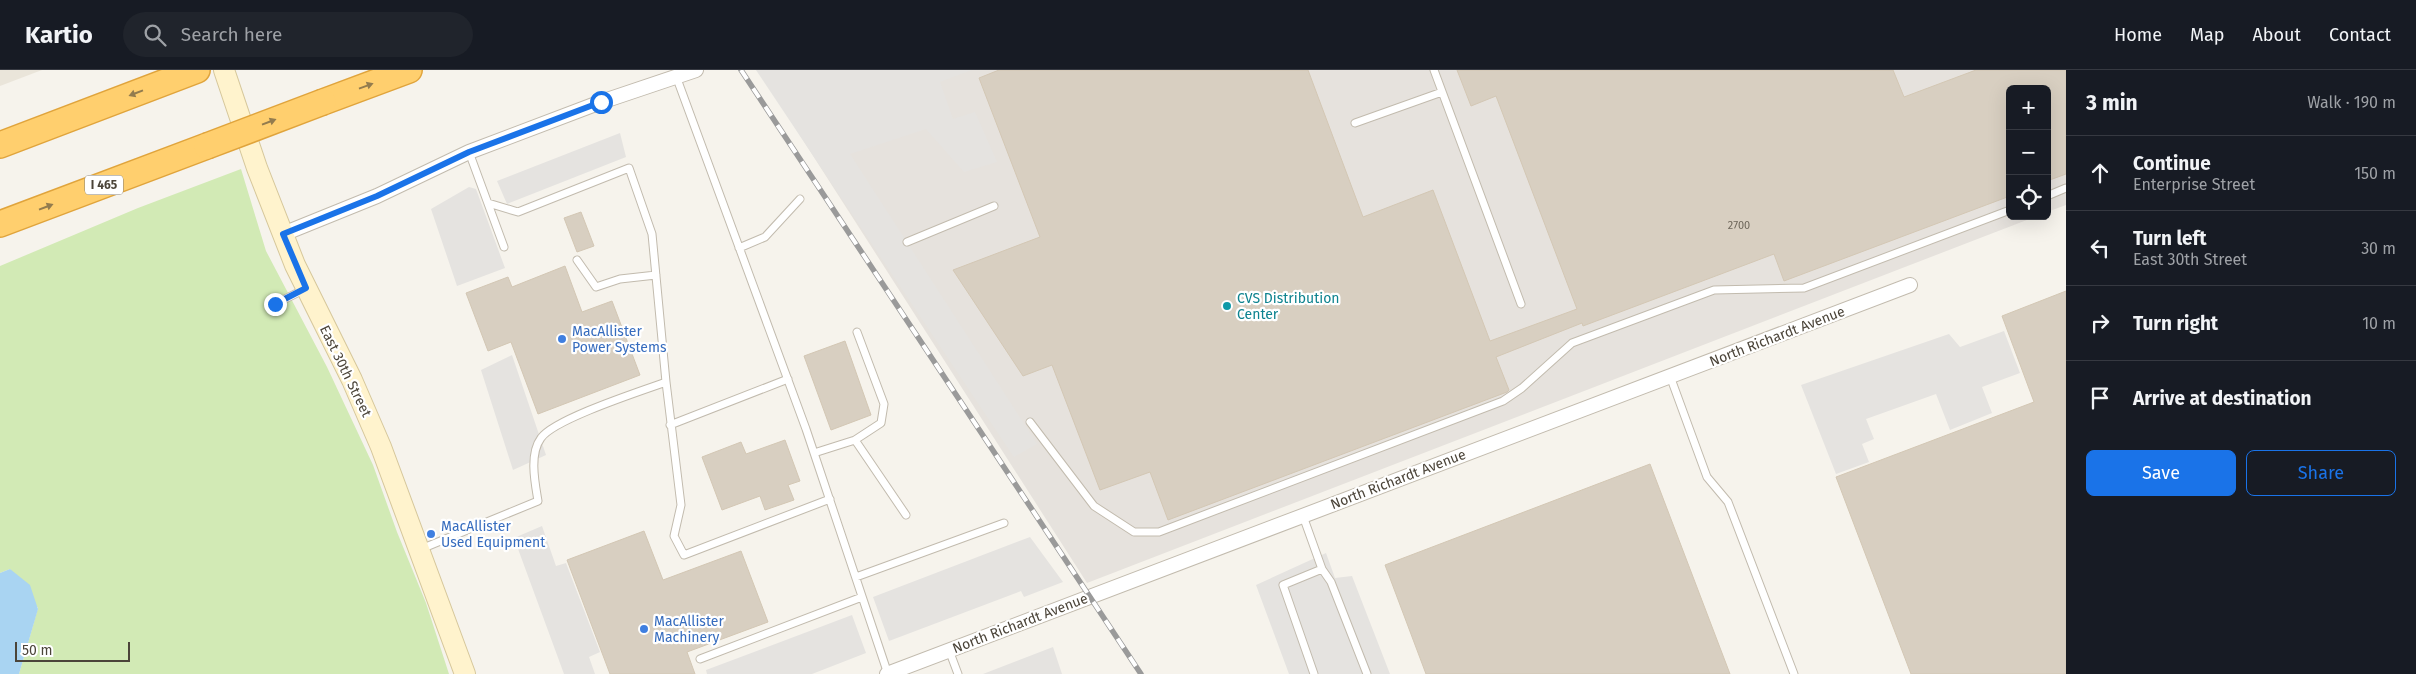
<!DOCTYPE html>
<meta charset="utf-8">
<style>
body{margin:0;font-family:"Fira Sans",sans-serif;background:#20242c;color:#f1f3f6}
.controls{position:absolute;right:15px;top:15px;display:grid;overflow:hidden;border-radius:8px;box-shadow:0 5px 20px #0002}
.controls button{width:45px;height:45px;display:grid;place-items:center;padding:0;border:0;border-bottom:1px solid #363941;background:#171b24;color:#f1f3f6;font:25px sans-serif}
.scale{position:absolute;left:15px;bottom:12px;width:115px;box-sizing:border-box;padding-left:5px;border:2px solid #4b4439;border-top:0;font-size:14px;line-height:18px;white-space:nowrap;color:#4b4439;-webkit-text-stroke:4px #fff;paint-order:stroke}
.stop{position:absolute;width:15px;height:15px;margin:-11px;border:4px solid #1a73e8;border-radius:50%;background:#fff}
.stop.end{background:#1a73e8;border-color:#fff;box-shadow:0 1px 5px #0008}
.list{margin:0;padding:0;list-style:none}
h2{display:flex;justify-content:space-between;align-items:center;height:65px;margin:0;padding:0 20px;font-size:21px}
h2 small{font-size:16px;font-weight:400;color:#9ea1a6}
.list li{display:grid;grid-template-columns:32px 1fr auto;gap:15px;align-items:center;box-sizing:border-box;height:75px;padding:0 20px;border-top:1px solid #363941}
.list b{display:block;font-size:19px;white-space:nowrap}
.list p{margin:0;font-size:16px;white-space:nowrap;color:#9ea1a6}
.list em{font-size:16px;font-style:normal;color:#9ea1a6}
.actions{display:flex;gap:10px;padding:15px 20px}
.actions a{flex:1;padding:11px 0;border:1px solid #1a73e8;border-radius:8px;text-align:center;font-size:18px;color:#1a73e8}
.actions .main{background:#1a73e8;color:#fff}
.icon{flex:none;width:28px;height:28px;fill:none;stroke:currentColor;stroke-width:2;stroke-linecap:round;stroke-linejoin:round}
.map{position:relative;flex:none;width:2066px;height:604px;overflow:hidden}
header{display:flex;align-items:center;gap:30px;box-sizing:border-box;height:70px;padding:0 25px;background:#171b24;border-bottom:1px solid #363941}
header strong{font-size:24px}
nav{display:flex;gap:28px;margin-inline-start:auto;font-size:18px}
.search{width:350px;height:45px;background:#20242c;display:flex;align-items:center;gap:12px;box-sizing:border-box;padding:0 18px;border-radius:28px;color:#9ea1a6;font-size:19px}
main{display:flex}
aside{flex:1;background:#171b24}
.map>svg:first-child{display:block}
</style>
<header>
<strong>Kartio</strong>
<div class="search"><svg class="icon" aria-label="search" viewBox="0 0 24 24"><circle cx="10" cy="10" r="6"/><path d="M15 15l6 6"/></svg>Search here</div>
<nav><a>Home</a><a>Map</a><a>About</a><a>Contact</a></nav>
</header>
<main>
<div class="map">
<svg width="2066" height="604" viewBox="0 0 2066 604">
<rect width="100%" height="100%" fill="#f6f3ec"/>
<path fill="#eae5da" d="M 0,0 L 42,0 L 0,16 Z"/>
<path fill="#e6e2dd" d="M 758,0 L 2066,0 L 2066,135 L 2047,142 L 2047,19 L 2010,19 L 2010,146 L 2037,146 L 1087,513 Z"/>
<path fill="#d2eab5" d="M 241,99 L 266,181 L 327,297 L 373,395 L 397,462 L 426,533 L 449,604 L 19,604 L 38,538 L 10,499 L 0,503 L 0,196 L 138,138 Z"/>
<path fill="#e5e3e0" d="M 756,0 L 972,0 L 940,12 L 953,49 L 975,42 L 997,92 L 964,102 L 926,59 L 850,84 L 1037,374 L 1014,387 Z
M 620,63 L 626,87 L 507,134 L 497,111 Z
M 469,117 L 476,119 L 505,198 L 457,216 L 431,139 Z
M 2004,261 L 2020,303 L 1982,317 L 1992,343 L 1950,360 L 1936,324 L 1866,349 L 1874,369 L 1862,374 L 1869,392 L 1836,404 L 1801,315 L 1949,264 L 1960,277 Z
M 512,285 L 546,385 L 513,400 L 481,300 Z
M 542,456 L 556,496 L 566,493 L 600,582 L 589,587 L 595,604 L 564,604 L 514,468 Z
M 1030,467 L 1063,512 L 1024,527 L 1021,521 L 889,571 L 873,527 Z
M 1326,483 L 1335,508 L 1352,506 L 1390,604 L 1289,604 L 1256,515 Z
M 852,545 L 866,583 L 812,604 L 707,604 L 706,600 Z
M 1053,577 L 1062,604 L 983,604 Z"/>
<path fill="#a9d4f2" d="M 10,499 L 30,515 L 38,539 L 19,604 L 0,604 L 0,503 Z"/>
<path fill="#d8cfc1" stroke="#d3c7b4" d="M 999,0 L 1308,0 L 1363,147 L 1433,120 L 1490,271 L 1577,239 L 1496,26 L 1471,36 L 1457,0 L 1893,0 L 1904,27 L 1976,0 L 2066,0 L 2066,104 L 2047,111 L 2047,19 L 2010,19 L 2010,126 L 1784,211 L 1774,184 L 1583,256 L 1582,253 L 1496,287 L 1509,320 L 1507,322 L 1168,450 L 1150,402 L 1100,420 L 1052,295 L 1023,306 L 953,200 L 1040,167 L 979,8 Z
M 581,142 L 594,176 L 577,182 L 564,148 Z
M 565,196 L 582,242 L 612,231 L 640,305 L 538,344 L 511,272 L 488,281 L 466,223 L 508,207 L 512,217 Z
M 2066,221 L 2066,604 L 1911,604 L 1836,407 L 2034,332 L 2002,246 Z
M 845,271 L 871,345 L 831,360 L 804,286 Z
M 785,370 L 800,411 L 788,415 L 794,430 L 765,440 L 760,426 L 722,440 L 702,387 L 741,372 L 746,384 Z
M 1650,394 L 1730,604 L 1426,604 L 1385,495 Z
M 644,461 L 663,510 L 741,481 L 768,552 L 687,582 L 695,604 L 610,604 L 567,490 Z"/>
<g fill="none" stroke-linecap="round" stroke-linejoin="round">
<defs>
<path id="service" d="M 1434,0 L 1521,234
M 676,6 L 806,359 L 888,604
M 1355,53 L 1442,22
M 469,82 L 504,177
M 2047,126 L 2066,118
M 907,172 L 994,136
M 739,178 L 765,167 L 800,129
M 577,190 L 596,217 L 620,209 L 656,205
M 275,234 L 305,219
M 1670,306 L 1707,407 L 1728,432 L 1794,604
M 666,312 L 681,435 L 674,466 L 684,485 L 830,429
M 1030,352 L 1094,436 L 1134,462 L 1159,462 L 1503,331 L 1522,318 L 1572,273 L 1714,220 L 1804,218 L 2010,140
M 670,355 L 788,309
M 855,370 L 881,353 L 884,334 L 857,262
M 814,383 L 855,370 L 906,445
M 1303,446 L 1322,499 L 1331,512 L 1367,604
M 421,479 L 538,431 C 535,413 529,384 541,368 C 554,349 641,321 666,312 L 652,164 L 629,98 L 518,142 L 488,133
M 856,507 L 1004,453
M 949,580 L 958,604
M 700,589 L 862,527
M 1314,604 L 1283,515 L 1322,499"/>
<path id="minor" d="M 283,164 L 377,126 L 469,82 L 601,32 L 696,0
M 887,604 L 1910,215"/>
<path id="secondary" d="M 224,0 L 257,98 L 295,195 L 352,310 L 381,377 L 465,604"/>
<path id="motorway" d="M 323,32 L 409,0
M 0,75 L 197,0
M 0,154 L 207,76"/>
</defs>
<use href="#service" stroke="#c2bbae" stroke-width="9"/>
<use href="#minor" stroke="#c2bbae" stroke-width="16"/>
<use href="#secondary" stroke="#d6c79b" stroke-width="22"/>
<use href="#motorway" stroke="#e0a43c" stroke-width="28"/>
<use href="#service" stroke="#fff" stroke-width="7"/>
<use href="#minor" stroke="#fff" stroke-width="14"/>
<use href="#secondary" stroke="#fff3cd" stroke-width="20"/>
<use href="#motorway" stroke="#ffcf6e" stroke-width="25"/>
<defs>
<path id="rail" d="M 741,0 L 1141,604"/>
</defs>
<use href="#rail" stroke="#9a9a9a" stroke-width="5.5"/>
<use href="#rail" stroke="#fff" stroke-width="4" stroke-dasharray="11" stroke-linecap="butt"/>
<defs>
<path id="motorway-bridge" d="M 207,76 L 323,32"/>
</defs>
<use href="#motorway-bridge" stroke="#e0a43c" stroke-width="28" stroke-linecap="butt"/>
<use href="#motorway-bridge" stroke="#ffcf6e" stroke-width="25"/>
</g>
<defs><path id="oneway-solid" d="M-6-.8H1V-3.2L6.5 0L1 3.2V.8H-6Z" transform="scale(1.25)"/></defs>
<g fill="#937c4e">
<use href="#oneway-solid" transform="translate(366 16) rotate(-20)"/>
<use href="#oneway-solid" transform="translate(136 23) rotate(159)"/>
<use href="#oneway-solid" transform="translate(269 52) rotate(-21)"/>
<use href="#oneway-solid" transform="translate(46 137) rotate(-21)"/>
</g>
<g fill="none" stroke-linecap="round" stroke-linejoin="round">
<path stroke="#1a73e8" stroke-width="6" d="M 275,234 L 306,218 L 283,164 L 377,126 L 469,82 L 601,32"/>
</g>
<circle fill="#0f9aa8" stroke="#fff" stroke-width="2" cx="1227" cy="236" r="5"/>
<g fill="#3f7fe0" stroke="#fff" stroke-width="2">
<circle cx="562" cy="269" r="5"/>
<circle cx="431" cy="464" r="5"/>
<circle cx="644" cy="559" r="5"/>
</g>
<g text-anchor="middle" stroke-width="4.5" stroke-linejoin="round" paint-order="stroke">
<g font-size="11" fill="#6e675b">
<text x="1739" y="159">2700</text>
</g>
<rect fill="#fff" stroke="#817c74" stroke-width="1" x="85" y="105.5" width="38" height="19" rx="4"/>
<g font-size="12" font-weight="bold" fill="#4b4439">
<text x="104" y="119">I 465</text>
</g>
<g font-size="14" fill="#0d838f" stroke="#fff" text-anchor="start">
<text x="1237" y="233">CVS Distribution<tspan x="1237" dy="16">Center</tspan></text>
</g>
<g font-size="14" fill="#366cbe" stroke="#fff" text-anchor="start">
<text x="572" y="266">MacAllister<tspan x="572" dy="16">Power Systems</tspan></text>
<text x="441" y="461">MacAllister<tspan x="441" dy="16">Used Equipment</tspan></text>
<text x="654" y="556">MacAllister<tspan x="654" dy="16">Machinery</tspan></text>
</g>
<g font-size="14" fill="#4b4439" stroke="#fff">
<text transform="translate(1777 266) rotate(-21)" y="5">North Richardt Avenue</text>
<text transform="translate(346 301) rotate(64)" y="5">East 30th Street</text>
<text transform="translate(1398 409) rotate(-21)" y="5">North Richardt Avenue</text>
<text transform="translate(1020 553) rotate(-21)" y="5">North Richardt Avenue</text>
</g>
</g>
</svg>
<div class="controls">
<button>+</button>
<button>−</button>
<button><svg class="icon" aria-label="locate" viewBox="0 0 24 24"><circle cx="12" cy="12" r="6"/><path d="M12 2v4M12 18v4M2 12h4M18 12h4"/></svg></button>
</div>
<div class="scale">50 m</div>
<div class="stop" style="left:601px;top:32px"></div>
<div class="stop end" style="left:275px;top:234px"></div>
</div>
<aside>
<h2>3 min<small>Walk · 190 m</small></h2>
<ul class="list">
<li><svg class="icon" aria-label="ahead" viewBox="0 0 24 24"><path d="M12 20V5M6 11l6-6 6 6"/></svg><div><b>Continue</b><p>Enterprise Street</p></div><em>150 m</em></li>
<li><svg class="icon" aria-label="left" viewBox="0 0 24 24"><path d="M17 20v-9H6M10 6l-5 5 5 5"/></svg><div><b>Turn left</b><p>East 30th Street</p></div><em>30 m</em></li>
<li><svg class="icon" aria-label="right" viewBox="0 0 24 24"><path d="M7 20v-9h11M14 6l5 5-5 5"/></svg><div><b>Turn right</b></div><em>10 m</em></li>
<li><svg class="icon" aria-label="arrive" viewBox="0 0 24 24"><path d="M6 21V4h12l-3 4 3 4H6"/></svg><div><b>Arrive at destination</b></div></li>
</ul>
<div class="actions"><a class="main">Save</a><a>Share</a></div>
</aside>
</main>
